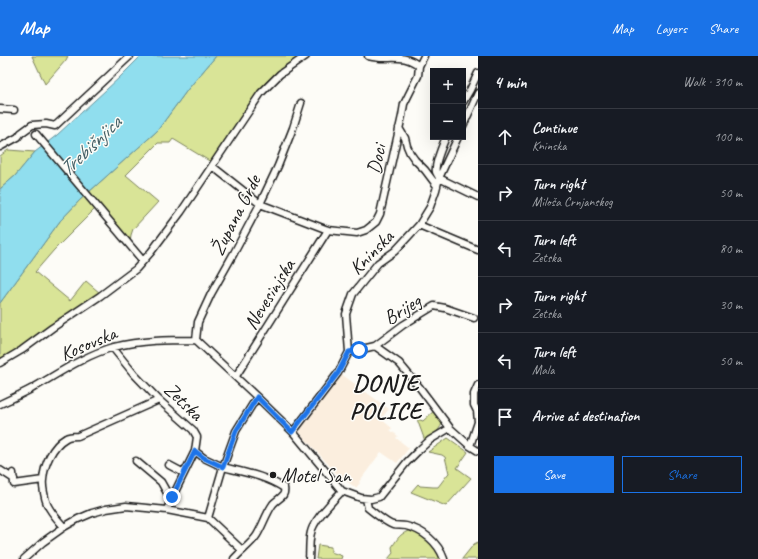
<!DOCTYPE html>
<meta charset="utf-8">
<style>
body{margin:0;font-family:Caveat,sans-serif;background:#20242c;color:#f1f3f6}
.controls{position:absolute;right:12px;top:12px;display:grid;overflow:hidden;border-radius:0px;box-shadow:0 4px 16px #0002}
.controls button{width:36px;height:36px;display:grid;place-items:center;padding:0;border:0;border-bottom:1px solid #363941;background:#171b24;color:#f1f3f6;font:20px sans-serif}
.stop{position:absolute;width:12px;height:12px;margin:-9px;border:3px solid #1a73e8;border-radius:50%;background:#fff}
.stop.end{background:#1a73e8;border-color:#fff;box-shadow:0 1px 4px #0008}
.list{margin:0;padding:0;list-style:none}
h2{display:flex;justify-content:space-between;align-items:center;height:52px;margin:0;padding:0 16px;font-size:17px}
h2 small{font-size:13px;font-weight:400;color:#9ea1a6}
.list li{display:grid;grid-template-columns:26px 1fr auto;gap:12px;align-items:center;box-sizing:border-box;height:56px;padding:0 16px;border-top:1px solid #363941}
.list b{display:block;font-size:15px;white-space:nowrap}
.list p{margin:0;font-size:13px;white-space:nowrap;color:#9ea1a6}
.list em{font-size:13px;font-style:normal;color:#9ea1a6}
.actions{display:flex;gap:8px;padding:12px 16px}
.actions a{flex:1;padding:9px 0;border:1px solid #1a73e8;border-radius:0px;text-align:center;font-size:14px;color:#1a73e8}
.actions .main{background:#1a73e8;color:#fff}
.icon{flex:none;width:22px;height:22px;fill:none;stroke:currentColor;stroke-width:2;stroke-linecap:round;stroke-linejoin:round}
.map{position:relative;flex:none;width:478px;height:503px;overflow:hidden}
header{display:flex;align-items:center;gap:24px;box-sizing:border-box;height:56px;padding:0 20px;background:#1a73e8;color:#fff}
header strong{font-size:19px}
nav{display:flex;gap:22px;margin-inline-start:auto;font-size:14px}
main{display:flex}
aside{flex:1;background:#171b24}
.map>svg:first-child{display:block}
</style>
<header>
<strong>Map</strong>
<nav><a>Map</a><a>Layers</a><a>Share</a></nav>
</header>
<main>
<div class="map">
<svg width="478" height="503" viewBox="0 0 478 503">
<rect width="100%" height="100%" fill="#fdfcf7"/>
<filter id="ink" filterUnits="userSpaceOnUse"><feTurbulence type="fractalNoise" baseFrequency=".025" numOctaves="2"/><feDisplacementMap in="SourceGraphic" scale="8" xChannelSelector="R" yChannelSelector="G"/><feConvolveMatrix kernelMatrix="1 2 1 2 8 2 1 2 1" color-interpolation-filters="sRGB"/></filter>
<g filter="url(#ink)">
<path fill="#fbeede" d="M 340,317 L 389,353 L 381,363 L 392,372 L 390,374 L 398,380 L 396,382 L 409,392 L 397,407 L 381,396 L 359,426 L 360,427 L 356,432 L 338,419 L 297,374 Z"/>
<path fill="#d9e497" stroke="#7a805a" d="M 32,0 L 68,0 L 66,4 L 45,28 Z
M 216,0 L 300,0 L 278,15 L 265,27 L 211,106 L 173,83 L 170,87 L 158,87 L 126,119 L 158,146 L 133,173 L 131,179 L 130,186 L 98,150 L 54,194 L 35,216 L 70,245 L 86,225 L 100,237 L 0,307 L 0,247 L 60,165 L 80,144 L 157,75 L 188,33 Z
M 8,94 L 35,96 L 15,120 L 0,133 L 0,100 Z
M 436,353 C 438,356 442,361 442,365 C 443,372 431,381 425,385 L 417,363 L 423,365 Z
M 448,382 L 468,396 L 457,412 L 471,422 L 446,450 L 411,436 L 418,428 L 420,430 L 433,431 L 438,431 L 448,418 L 449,417 L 445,401 L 442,399 L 428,396 Z
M 412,474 L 427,482 L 443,503 L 388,503 L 393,497 L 392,491 C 398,482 400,477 412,474 Z
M 478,486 L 478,503 L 462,503 L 474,488 Z
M 318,489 L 331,491 L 331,496 L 342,500 L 341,503 L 316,503 Z"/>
<path fill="#90deee" stroke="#62909a" d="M 141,0 L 216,0 L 188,33 L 157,75 L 80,144 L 60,165 L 0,247 L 0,133 L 15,120 L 35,96 L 57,79 L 119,22 Z"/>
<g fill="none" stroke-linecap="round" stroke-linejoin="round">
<defs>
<path id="street" d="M 368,0 C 373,1 378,2 383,2 C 398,2 407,0 419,10
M 463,46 L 470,34 L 478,17
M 0,53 L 14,54
M 463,70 L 478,37
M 399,72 L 405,82 L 407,90 L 410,97 L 415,104 L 425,114 L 437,130
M 36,78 L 143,205
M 446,81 C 443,88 434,109 436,116 C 436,117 439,121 439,122 L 478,141
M 0,91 L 18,81 L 21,77 L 32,69 L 46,68 L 55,70 L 130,0
M 212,110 L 260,148 L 328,174 L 357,177 L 366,174 L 376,166 L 380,158 L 402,60 L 404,48 L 418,20 L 419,10 L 424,0
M 419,169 L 478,194
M 196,284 L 257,341 L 293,376 L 342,435 L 361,442 L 371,443 L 379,441 L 407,406 L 419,394 L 430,384 L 450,372
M 196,284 L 198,266 L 211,238 L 234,197 L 260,148 L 278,110 L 293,72 L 301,47
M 375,290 L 399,307 L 420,332 L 450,372 L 470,390 L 478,395
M 113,292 L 134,318 L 159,344 L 193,374 L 197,381 L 195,395 L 204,402 L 223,411 L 236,375 L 257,341
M 349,296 L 375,290 L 403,269 L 434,250 L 445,252 L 474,262
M 0,307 L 22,294 L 52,272 L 100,240 L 136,213 L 151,196 L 181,156 L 261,37 L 280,18 L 306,0
M 236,320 L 328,174
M 0,348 C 11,343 22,338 33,332 C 59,317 85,299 114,291 C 141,284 168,284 196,284
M 293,376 L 338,317 L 349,296 L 346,258 L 353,238 L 378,207 L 395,195 L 419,169 L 430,151 L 436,134 L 439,122 L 458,81
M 470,390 L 478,366 L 477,355 L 474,349 L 474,338 L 478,329
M 136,405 L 161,426 L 171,444
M 169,409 L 184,417
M 0,414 L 14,423
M 13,417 L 14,428 L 43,424
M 366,443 L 368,452 C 373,456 388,468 393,469 C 397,470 402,469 406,470 C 423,474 438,486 444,503
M 167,454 L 171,444 L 195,395
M 208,462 L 223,411 C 243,416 266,420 284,432 C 286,441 278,442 273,448 C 266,458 263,469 257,479 C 253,486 240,496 234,503
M 64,471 C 58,464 51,457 47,448 C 45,443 42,430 43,424 C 44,409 52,390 66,382 C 69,380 74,380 78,380 L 159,344
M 24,503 L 43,486 L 64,471 L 78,463 L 92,457 L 106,453 L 126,450 L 167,454 L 208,462 L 242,494
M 309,503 C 310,492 308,478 314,469 C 320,457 333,445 342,435"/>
</defs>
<use href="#street" stroke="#1c1c1c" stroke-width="9"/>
<use href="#street" stroke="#fdfcf7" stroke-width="6"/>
</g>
</g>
<g fill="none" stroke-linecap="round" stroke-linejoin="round" filter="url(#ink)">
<path stroke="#1a73e8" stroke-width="5" d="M 172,441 L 195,395 L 204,402 L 223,411 L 236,375 L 257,341 L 292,376 L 338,317 L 349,296 L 359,294"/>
</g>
<circle fill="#1c1c1c" stroke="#fdfcf7" stroke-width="1.5" cx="273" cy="419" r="4"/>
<g text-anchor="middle" stroke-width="3" stroke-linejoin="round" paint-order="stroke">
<g font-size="20" fill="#1c1c1c" stroke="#fdfcf7">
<text transform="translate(376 103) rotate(-78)" y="7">Doci</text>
<text transform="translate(235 159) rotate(-63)" y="7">Župana Grde</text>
<text transform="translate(371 196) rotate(-45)" y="7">Kninska</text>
<text transform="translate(269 238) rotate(-58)" y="7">Nevesinjska</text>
<text transform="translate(402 253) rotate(-32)" y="7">Brijeg</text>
<text transform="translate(88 287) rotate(-23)" y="7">Kosovska</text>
<text transform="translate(184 345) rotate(44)" y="7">Zetska</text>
</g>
<g font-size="20" fill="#1c1c1c" stroke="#fdfcf7" text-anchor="start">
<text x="281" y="426">Motel San</text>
</g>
<g font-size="21" font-style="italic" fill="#456066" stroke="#fdfcf7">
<text transform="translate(90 90) rotate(-44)" y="7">Trebišnjica</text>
</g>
<g font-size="24" font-weight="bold" letter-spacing="1" fill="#1c1c1c" stroke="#fdfcf7">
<text x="386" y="335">DONJE<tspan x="386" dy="28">POLICE</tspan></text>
</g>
</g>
</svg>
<div class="controls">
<button>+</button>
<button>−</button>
</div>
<div class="stop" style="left:359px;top:294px"></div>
<div class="stop end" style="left:172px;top:441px"></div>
</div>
<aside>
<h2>4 min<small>Walk · 310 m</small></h2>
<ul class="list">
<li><svg class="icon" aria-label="ahead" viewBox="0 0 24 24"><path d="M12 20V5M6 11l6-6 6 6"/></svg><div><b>Continue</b><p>Kninska</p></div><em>100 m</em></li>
<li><svg class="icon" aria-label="right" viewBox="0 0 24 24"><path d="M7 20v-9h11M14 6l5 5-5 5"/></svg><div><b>Turn right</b><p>Miloša Crnjanskog</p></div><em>50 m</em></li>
<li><svg class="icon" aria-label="left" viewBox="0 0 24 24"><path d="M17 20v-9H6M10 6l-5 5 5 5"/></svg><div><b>Turn left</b><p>Zetska</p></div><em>80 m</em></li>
<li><svg class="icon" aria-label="right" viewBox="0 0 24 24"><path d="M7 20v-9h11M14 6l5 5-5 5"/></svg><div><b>Turn right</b><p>Zetska</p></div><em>30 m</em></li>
<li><svg class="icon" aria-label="left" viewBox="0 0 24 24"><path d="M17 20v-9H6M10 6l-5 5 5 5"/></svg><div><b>Turn left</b><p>Mala</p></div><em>50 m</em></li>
<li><svg class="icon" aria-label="arrive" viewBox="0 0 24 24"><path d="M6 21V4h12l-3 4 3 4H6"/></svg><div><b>Arrive at destination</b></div></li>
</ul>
<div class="actions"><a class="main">Save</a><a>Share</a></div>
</aside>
</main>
